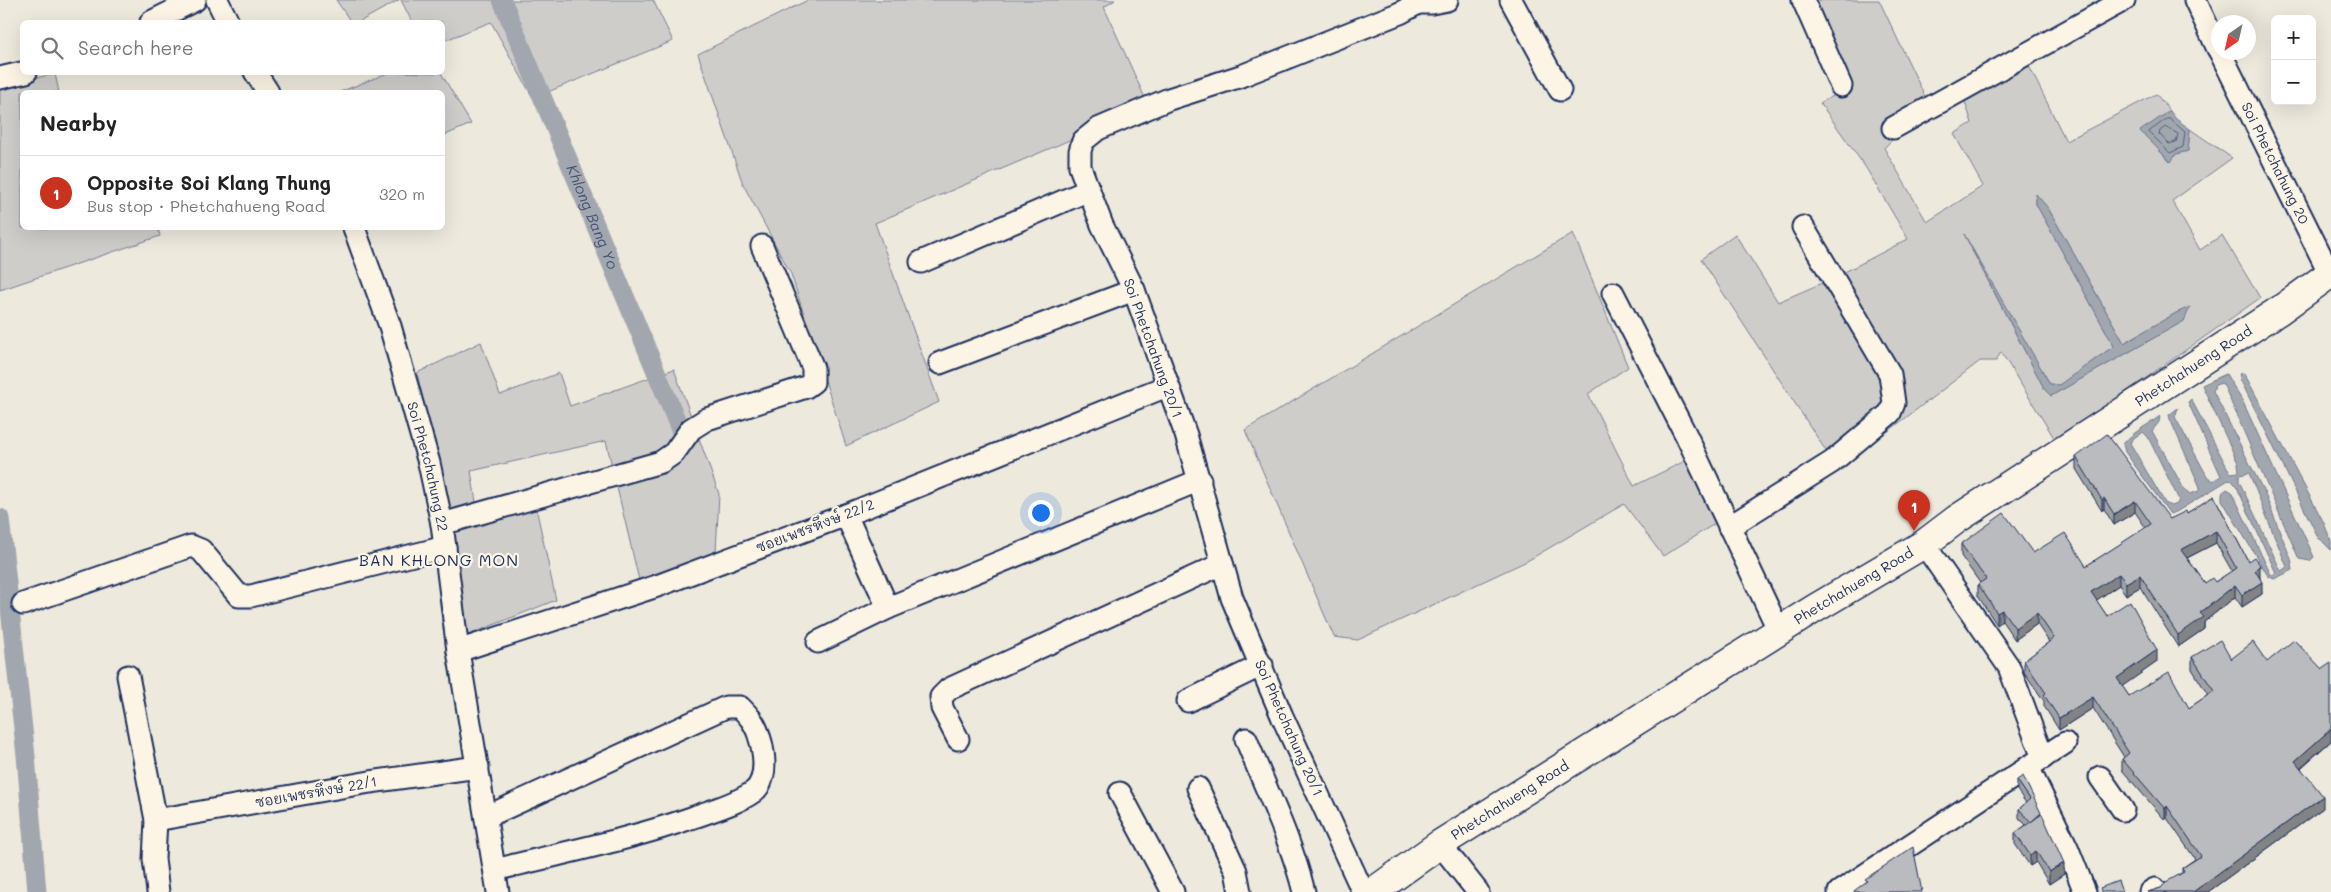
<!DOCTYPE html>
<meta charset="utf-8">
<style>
body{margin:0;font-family:Mali,"Playpen Sans Thai",sans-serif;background:#f6f6f6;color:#222}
.controls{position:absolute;right:15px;top:15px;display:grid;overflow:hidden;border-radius:8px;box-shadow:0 5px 20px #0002}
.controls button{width:45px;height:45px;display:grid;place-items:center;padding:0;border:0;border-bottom:1px solid #e0e0e0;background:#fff;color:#222;font:25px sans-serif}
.compass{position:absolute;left:2211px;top:15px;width:45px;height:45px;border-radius:50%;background:#fff;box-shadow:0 5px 20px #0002;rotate:214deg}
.you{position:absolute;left:1040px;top:512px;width:18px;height:18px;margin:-12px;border:4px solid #fff;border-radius:50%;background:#1a73e8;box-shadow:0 0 0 8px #1a73e833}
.badge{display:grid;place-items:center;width:32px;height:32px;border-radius:50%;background:#c8321e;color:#fff;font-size:16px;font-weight:700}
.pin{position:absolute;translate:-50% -41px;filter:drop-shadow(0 1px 2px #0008)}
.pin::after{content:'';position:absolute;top:26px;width:18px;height:15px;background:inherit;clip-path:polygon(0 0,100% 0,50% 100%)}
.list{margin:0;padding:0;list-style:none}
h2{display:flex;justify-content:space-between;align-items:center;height:65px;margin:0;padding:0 20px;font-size:21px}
h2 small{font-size:16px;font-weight:400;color:#767676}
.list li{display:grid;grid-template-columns:32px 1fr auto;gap:15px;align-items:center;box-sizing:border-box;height:75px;padding:0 20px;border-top:1px solid #e0e0e0}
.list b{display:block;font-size:19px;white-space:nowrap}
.list p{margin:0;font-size:16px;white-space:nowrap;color:#767676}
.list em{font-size:16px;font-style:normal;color:#767676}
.icon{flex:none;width:28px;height:28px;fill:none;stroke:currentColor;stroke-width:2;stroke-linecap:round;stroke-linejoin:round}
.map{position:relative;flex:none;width:2331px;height:892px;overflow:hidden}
.search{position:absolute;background:#fff;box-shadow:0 5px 20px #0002;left:20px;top:20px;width:425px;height:55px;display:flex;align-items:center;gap:12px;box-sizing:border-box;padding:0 18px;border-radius:8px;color:#767676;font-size:19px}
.panel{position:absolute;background:#fff;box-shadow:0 5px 20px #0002;left:20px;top:90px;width:425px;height:140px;border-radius:8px}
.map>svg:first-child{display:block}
</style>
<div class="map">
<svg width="2331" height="892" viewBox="0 0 2331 892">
<rect width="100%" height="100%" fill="#eee9dd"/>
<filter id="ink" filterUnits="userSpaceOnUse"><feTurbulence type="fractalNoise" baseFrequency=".02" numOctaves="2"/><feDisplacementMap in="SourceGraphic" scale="10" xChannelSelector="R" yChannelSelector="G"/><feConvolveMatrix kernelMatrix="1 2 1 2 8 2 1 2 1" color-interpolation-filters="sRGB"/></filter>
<g filter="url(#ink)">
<path fill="#cfcdca" stroke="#757e94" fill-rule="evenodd" d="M 336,0 L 399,0 L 359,22 L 351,22 Z
M 401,0 L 653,0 L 673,41 L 533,98 L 491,22 L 443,41 L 442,22 L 412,22 Z
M 808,0 L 1115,0 L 1104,7 L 1145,98 L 1072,139 L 875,223 L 939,402 L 846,446 L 791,274 L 743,184 L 698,54 Z
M 1811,0 L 1879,0 L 1928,103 L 1884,148 L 1927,222 L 1983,186 L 1954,134 L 1972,123 L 1964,99 L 2029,66 L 2066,141 L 2156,94 L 2170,111 L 2141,131 L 2170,162 L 2176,154 L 2188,151 L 2190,129 L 2232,158 L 2172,201 L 2200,250 L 2222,235 L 2260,298 L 2056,441 L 2001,352 L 1996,361 L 1980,361 L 1886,433 L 1873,438 L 1904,405 L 1902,387 L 1839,275 L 1908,239 L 1866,168 L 1820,103 L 1850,87 ZM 2036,195 L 2048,208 L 2124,343 L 2176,313 L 2189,308 L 2184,321 L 2051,396 L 2045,390 L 1972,250 L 2050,384 L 2059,385 L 2114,346 L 2036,204 Z
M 390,72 L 441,73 L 471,124 L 443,136 L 442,92 L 340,92 Z
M 55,74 L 59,92 L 22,92 L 22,228 L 158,228 L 160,236 L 0,290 L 0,85 Z
M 1573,233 L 1628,367 L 1588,394 L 1634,486 L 1687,460 L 1716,523 L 1663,556 L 1624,504 L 1527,561 L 1358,640 L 1334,637 L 1245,430 Z
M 1735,234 L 1778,302 L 1827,281 L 1880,373 L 1888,399 L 1875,419 L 1828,454 L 1701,259 Z
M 481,342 L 500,395 L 559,373 L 570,406 L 674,369 L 719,494 L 716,552 L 639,580 L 606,441 L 471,471 L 477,508 L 528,495 L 537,512 L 556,600 L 463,637 L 436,456 L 417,373 Z"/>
<path fill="#a2a7af" stroke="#6c778f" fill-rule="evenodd" d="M 2170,111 L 2176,119 L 2190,129 L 2188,151 L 2176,154 L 2171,162 L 2140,131 Z
M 2036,194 L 2048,208 L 2124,343 L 2176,313 L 2190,307 L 2184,321 L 2051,396 L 2045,390 L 1964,234 L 2050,384 L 2059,385 L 2114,346 L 2036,204 Z
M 2244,373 L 2323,521 L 2331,541 L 2331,550 L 2318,537 L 2241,381 L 2239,374 Z
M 2226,374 L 2243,402 L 2314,557 L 2310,561 L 2299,559 L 2225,388 L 2222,383 L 2215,385 L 2213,391 L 2264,492 L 2291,559 L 2293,570 L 2274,579 L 2268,576 L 2222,500 L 2222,493 L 2227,489 L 2232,492 L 2271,575 L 2276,573 L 2236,485 L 2230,479 L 2176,512 L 2170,514 L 2125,452 L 2123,444 C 2134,431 2147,426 2160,416 L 2159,422 L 2152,431 L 2184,489 L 2190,494 L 2199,491 L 2200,487 L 2170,419 L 2169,415 L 2178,408 L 2175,417 L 2207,476 L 2213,481 L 2221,476 L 2188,402 L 2191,399 L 2227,467 L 2231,473 L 2239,472 L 2238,463 L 2202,385 ZM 2143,432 L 2148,437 L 2179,500 L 2177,504 L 2171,506 L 2165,503 L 2130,443 L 2135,437 ZM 2249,473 L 2287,567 L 2281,571 L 2239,481 L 2239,475 Z"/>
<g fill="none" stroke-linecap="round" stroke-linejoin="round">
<path stroke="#515f7e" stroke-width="1" d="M 2167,119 L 2170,119 L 2185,132 L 2183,147 L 2170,153 L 2149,132 Z
M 2166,127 L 2178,134 L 2176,142 L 2169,144 L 2159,134 L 2160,131 Z"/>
<g stroke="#a2a7af" stroke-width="19">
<path id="s1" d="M 502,0 L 682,434"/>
<path d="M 0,518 L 26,756 L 37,892"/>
</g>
<defs>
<g id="minor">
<path d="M 217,0 L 228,22"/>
<path d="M 1511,0 L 1560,90"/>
<path d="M 1803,0 L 1841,86"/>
<path d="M 2195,0 L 2218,49"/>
<path d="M 151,22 L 195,0"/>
<path id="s2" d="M 2220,52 L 2330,274"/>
<path d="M 255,72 L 268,92"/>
<path d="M 0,78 L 26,72"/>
<path d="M 1893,128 L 2124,0"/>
<path id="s3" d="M 354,228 L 390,326 L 429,463 L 442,524 L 458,651 L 498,892"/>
<path d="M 921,262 L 1089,190"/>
<path d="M 1613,293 L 1686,435 L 1779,631"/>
<path d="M 940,363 L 1134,290"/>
<path d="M 846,515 L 888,608 L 1200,480"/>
<path d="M 442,524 L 661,462 L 674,453 L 691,429 L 707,419 L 806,387 L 813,382 L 813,368 L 762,246"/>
<path d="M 1729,527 L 1832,462 L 1890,413 L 1894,403 L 1890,374 L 1803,227"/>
<path d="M 1924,544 L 2009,667 L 2043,758"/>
<path d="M 23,604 L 191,546 L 201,550 L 239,596 L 251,596 L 445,547"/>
<path d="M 818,642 L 888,608"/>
<path d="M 458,651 L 657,586 L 846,515 L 1167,386"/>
<path d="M 128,676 L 156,820 L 154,859 L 158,892"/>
<path d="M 1188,701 L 1262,665"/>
<path d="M 958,739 L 942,708 L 941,697 L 949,689 L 1222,564"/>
<path d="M 1246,739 C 1266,790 1291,839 1304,892"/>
<path d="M 2028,767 L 2067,847 L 2085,892"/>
<path d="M 2100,777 L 2123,810"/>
<path d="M 1198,788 L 1236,871 L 1240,892"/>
<path d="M 1120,793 L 1173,892"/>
<path d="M 486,817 L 726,707 L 740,707 C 743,710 747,714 750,718 C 763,734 772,778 753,792 C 736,804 713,810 694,817 C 629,840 562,853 495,870"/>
<path d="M 156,820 L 370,782 L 478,767"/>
<path d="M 1440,844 L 1478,892"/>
<path d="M 1363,892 L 1282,716 L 1232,598 L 1186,435 L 1134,290 L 1102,225 L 1080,167 L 1080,151 L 1083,141 L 1098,129 L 1169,99 L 1241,76 L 1400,13 L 1418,3 L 1432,3 L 1447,0"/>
<path d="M 1839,892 L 2065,743"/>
<path d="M 2150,892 L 2155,889"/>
</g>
<g id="secondary">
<path id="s4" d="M 1373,892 L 1440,844 L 1814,609 L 1924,544 L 1957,519 L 2280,310 L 2331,273"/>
</g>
</defs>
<use href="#minor" stroke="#1b2f5e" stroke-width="25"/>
<use href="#secondary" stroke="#1b2f5e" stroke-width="31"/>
<use href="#minor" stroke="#fcf5e5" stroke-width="21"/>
<use href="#secondary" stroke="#fcf5e5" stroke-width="28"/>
</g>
<path fill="#a0a1a3" stroke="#1b2f5e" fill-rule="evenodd" d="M 2076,457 L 2170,519 L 2187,513 L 2214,496 L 2248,561 L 2260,577 L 2262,594 L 2242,607 L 2235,597 L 2204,622 L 2204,629 L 2178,647 L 2140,587 L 2126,595 L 2119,585 L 2096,600 L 2107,616 L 2157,662 L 2122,686 L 2129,696 L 2189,708 L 2208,695 L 2192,669 L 2192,657 L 2231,659 L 2267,662 L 2331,741 L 2301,768 L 2323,808 L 2208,892 L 2148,892 L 2161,888 L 2182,873 L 2182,868 L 2195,859 L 2167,818 L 2165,820 L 2122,770 L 2122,759 L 2124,757 L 2093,708 L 2059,730 L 2044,706 L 2044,701 L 2024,672 L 2024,661 L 2049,642 L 2037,624 L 2015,640 L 2002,621 L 1997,625 L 1978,596 L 1978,584 L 1980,583 L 1961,556 L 1961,544 L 2033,553 L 2086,566 L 2146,528 L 2135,512 L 2114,525 L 2104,509 L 2102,511 L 2076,469 ZM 2216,543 L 2232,571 L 2215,582 L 2205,583 L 2187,558 Z
M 2017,780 L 2041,815 L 2064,874 L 2049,884 L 2036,862 L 2030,866 L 2015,844 L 2015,833 L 2026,825 L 2019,818 L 2019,809 L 2026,803 L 2017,790 Z"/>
<path fill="#828385" stroke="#1b2f5e" d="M 2104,498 L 2104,509 L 2102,511 L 2102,500 Z
M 2135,501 L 2135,512 L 2114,525 L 2114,514 Z
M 2216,531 L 2216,543 L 2181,561 L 2181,550 Z
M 2260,565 L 2260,577 L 2255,581 L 2255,570 Z
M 2119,574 L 2119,585 L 2091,604 L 2091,592 Z
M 2140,575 L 2140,587 L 2126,595 L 2126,583 Z
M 2262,582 L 2262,594 L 2242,607 L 2242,595 Z
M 2235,585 L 2235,597 L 2204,622 L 2204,629 L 2178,647 L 2178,635 L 2200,613 Z
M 2002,610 L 2002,621 L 1997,625 L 1997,613 Z
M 2037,613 L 2037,624 L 2015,640 L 2015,628 Z
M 2157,650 L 2157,662 L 2117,690 L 2117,678 Z
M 2093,697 L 2093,708 L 2059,730 L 2059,718 Z
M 2331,729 L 2331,741 L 2295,772 L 2295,761 Z
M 2323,796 L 2323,808 L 2208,892 L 2193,892 Z
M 2167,806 L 2167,818 L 2165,820 L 2165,809 Z
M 2036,851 L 2036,862 L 2030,866 L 2030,855 Z
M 2064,863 L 2064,874 L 2049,884 L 2049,872 Z"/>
<path fill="#babbbe" stroke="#1b2f5e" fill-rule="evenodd" d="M 2107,434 L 2170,519 L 2186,511 L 2187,513 L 2214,496 L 2248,561 L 2254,557 L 2260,565 L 2255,570 L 2262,582 L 2242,595 L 2235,585 L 2200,613 L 2204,617 L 2178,635 L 2140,575 L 2126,583 L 2119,574 L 2091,592 L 2107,616 L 2130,601 L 2157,650 L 2117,678 L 2129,696 L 2169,672 L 2189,708 L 2214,691 L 2192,657 L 2220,640 L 2231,659 L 2253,642 L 2267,662 L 2294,640 L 2322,669 L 2331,663 L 2331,729 L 2295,761 L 2323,796 L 2193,892 L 2148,892 L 2161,888 L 2166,882 L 2184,872 L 2182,868 L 2201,856 L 2167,806 L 2165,809 L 2122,759 L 2129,753 L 2093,697 L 2059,718 L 2044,695 L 2046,693 L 2024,661 L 2054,638 L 2037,613 L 2015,628 L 2002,610 L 1997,613 L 1978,584 L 1986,579 L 1961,544 L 2004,513 L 2033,553 L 2065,533 L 2086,566 L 2151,524 L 2135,501 L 2114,514 L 2104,498 L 2102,500 L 2076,457 ZM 2216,531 L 2236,568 L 2215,582 L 2212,578 L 2205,583 L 2181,550 Z
M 2023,776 L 2041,813 L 2031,822 L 2019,809 L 2030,799 L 2017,780 Z
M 2042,814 L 2064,863 L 2049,872 L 2036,851 L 2030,855 L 2015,833 Z
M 1913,847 L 1922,892 L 1854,892 L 1854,891 L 1867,881 L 1865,879 Z
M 2118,881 L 2122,892 L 2102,892 L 2100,888 Z"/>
</g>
<g text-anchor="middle" stroke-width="4.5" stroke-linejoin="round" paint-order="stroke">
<g font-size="14" fill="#1b2f5e" stroke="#fcf5e5">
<text dy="5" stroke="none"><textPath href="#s2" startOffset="124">Soi Phetchahung 20</textPath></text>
<text transform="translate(1153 348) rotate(70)" y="5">Soi Phetchahung 20/1</text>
<text dy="5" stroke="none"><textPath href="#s4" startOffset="975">Phetchahueng Road</textPath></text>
<text dy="5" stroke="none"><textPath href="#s3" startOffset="250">Soi Phetchahung 22</textPath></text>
<text transform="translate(815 526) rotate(-21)" y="5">ซอยเพชรหึงษ์ 22/2</text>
<text dy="5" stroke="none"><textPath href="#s4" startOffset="570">Phetchahueng Road</textPath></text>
<text transform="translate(1289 728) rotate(66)" y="5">Soi Phetchahung 20/1</text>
<text transform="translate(316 792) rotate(-10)" y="5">ซอยเพชรหึงษ์ 22/1</text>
<text dy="5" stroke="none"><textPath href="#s4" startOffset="165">Phetchahueng Road</textPath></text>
</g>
<g font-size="15" font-style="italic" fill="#445376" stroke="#fcf5e5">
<text dy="5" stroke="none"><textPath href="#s1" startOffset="235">Khlong Bang Yo</textPath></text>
</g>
<g font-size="16" letter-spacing="1" fill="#1b2f5e" stroke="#fcf5e5">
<text x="439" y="566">BAN KHLONG MON</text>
</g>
</g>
</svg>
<div class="controls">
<button>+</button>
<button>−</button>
</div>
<svg class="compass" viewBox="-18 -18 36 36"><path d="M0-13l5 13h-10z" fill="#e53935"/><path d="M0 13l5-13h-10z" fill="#767676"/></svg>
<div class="you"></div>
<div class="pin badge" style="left:1914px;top:531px">1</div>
<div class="search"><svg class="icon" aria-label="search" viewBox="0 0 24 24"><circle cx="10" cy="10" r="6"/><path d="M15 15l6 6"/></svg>Search here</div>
<section class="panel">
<h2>Nearby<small></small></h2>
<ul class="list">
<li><span class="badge">1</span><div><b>Opposite Soi Klang Thung</b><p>Bus stop · Phetchahueng Road</p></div><em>320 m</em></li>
</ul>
</section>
</div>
